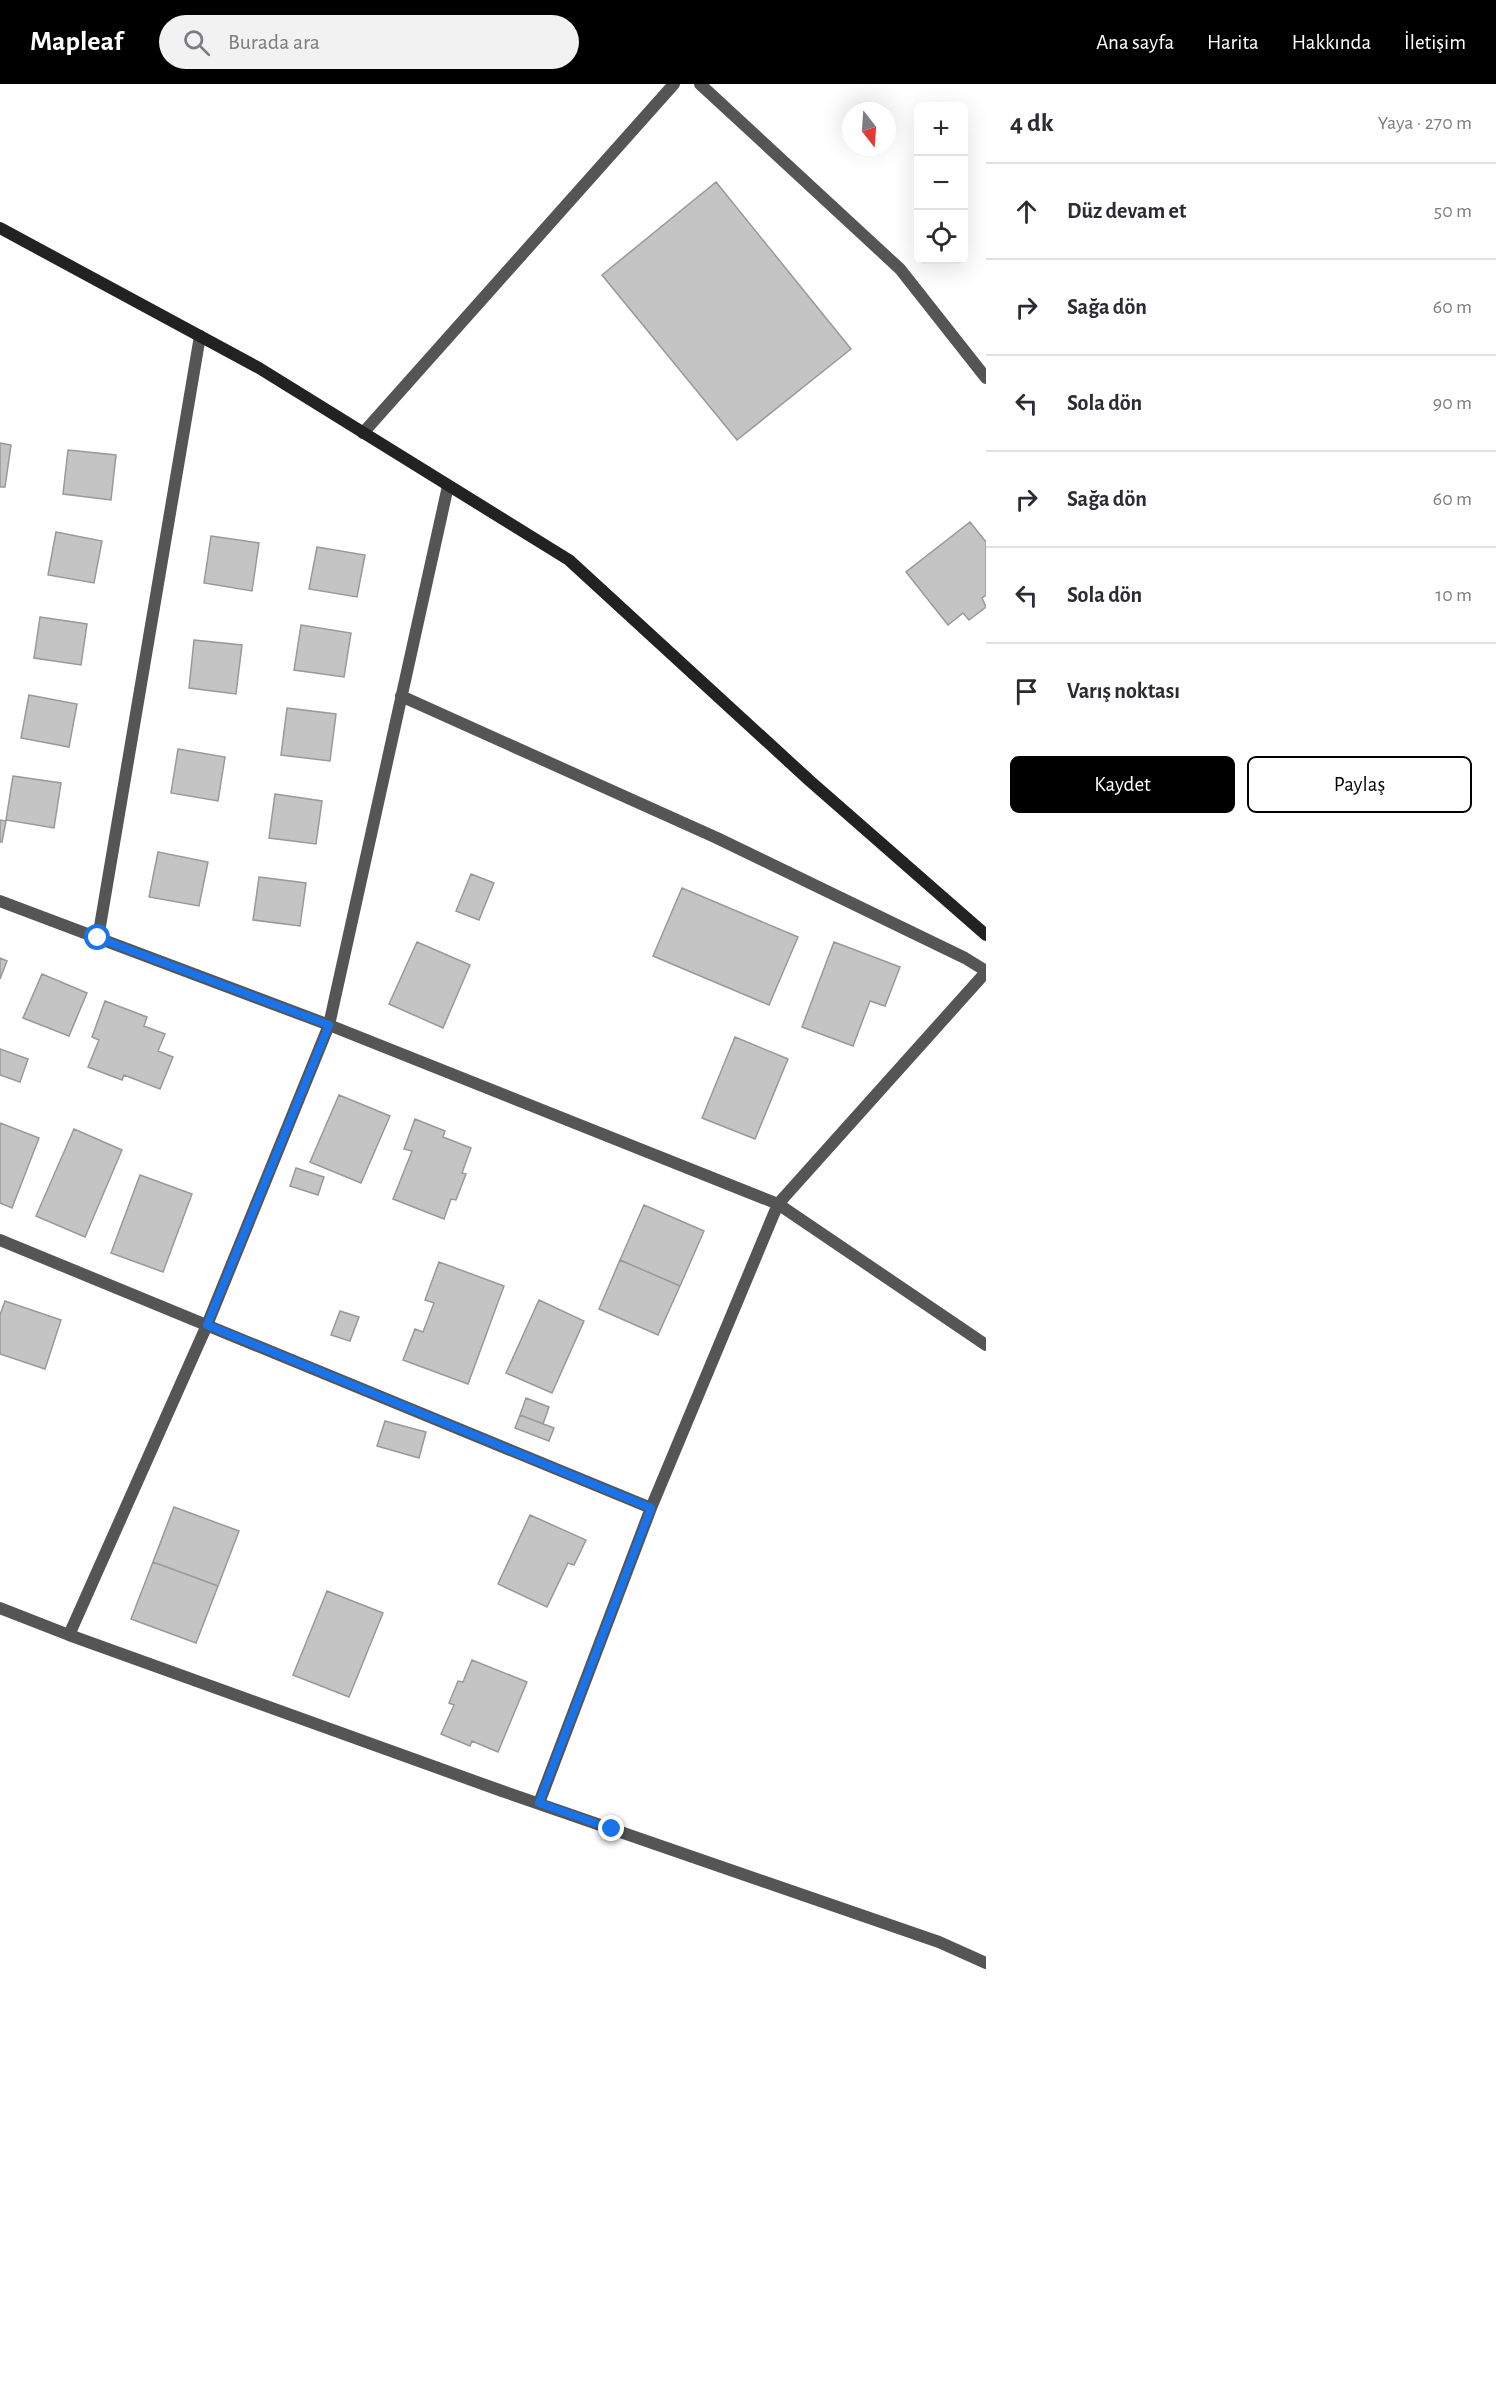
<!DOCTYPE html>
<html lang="tr">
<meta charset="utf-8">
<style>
body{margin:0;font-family:"Alegreya Sans",sans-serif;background:#f2f2f3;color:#2b2b33}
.controls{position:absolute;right:18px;top:18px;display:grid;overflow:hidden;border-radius:9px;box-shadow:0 6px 24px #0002}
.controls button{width:54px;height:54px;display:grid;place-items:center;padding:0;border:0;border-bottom:2px solid #e1e1e2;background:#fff;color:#2b2b33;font:30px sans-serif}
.compass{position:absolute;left:842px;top:18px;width:54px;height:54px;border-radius:50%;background:#fff;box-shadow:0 6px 24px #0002;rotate:163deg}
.stop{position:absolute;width:18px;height:18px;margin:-14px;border:4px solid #1a73e8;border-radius:50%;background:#fff}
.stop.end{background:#1a73e8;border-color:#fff;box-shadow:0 2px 6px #0008}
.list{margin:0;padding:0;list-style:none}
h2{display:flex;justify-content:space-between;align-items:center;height:78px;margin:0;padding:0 24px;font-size:26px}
h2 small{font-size:20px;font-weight:400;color:#7c7c81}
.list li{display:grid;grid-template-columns:39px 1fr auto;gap:18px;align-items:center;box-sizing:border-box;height:96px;padding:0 24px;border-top:2px solid #e1e1e2}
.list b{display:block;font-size:22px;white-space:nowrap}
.list em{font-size:20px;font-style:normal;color:#7c7c81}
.actions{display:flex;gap:12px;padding:18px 24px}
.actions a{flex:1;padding:14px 0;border:2px solid #000;border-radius:9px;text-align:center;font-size:21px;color:#000}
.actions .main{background:#000;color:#fff}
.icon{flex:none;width:33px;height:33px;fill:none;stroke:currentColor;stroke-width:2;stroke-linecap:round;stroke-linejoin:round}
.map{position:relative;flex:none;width:986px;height:2307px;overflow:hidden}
header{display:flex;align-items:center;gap:36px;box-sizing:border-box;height:84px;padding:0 30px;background:#000;color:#fff}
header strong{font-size:28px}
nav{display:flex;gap:33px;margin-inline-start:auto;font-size:21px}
.search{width:420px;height:54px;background:#f2f2f3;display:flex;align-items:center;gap:15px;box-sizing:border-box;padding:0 21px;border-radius:33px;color:#7c7c81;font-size:22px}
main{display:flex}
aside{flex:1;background:#fff}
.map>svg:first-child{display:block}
</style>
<header>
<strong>Mapleaf</strong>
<div class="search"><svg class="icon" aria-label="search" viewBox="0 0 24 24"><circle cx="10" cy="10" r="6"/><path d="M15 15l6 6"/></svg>Burada ara</div>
<nav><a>Ana sayfa</a><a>Harita</a><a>Hakkında</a><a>İletişim</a></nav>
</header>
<main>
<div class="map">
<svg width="986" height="2307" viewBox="0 0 986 2307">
<rect width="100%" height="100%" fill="#fff"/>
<path fill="#c4c4c4" stroke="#999" stroke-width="1.5" d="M 716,98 L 851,265 L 737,356 L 602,191 Z
M 0,359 L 11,361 L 5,403 L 0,403 Z
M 68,366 L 116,371 L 111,416 L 63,410 Z
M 970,438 L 986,458 L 986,511 L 982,514 L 986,523 L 969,536 L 963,529 L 948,541 L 906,488 Z
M 56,448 L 102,457 L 94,499 L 48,491 Z
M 211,452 L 259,459 L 252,507 L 204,499 Z
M 317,463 L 365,471 L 357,513 L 309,505 Z
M 40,533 L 87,540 L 81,581 L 34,574 Z
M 301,541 L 351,549 L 344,593 L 294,586 Z
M 194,556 L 242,561 L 236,610 L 189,604 Z
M 29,611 L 77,620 L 69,663 L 21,654 Z
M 287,624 L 336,630 L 330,677 L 281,671 Z
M 178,665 L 225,673 L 218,717 L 171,709 Z
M 13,692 L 61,699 L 54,744 L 6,736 Z
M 275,710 L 322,717 L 316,760 L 269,754 Z
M 0,736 L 6,737 L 2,758 L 0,758 Z
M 158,768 L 208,778 L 199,822 L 149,813 Z
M 471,790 L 494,799 L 479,836 L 456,827 Z
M 259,793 L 306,799 L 300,842 L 253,836 Z
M 682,804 L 798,853 L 769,921 L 653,872 Z
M 417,858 L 470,881 L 443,944 L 389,920 Z
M 834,858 L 900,883 L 885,922 L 870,917 L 853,962 L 802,943 Z
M 0,874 L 7,877 L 0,895 Z
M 42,890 L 87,909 L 69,952 L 23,934 Z
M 105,917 L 147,933 L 144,942 L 165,950 L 158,967 L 173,973 L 160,1005 L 124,991 L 122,996 L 88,983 L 99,956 L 92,953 Z
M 735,953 L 788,975 L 755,1055 L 702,1034 Z
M 0,965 L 28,975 L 20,998 L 0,991 Z
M 339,1011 L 390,1032 L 361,1099 L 310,1078 Z
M 415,1035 L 445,1047 L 443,1053 L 471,1064 L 462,1089 L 466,1090 L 456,1116 L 451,1115 L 444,1135 L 393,1115 L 412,1067 L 404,1065 Z
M 0,1039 L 39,1054 L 12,1124 L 0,1119 Z
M 74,1045 L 122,1066 L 85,1153 L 36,1132 Z
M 296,1084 L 324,1093 L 318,1111 L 290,1102 Z
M 140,1091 L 192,1110 L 163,1188 L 111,1169 Z
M 644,1121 L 704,1147 L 680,1202 L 620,1176 Z
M 620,1176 L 680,1202 L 658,1251 L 599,1225 Z
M 439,1178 L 504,1202 L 468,1300 L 403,1276 L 415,1245 L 423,1248 L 434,1219 L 425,1216 Z
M 539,1216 L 584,1237 L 552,1309 L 506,1289 Z
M 5,1217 L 61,1236 L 45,1285 L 0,1270 L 0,1231 Z
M 340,1227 L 359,1233 L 350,1257 L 331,1251 Z
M 526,1314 L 549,1323 L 543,1340 L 520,1331 Z
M 520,1331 L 554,1344 L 549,1357 L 515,1344 Z
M 385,1337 L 426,1348 L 419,1374 L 377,1362 Z
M 174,1423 L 239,1447 L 218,1502 L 153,1478 Z
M 530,1431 L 586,1456 L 574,1481 L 568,1479 L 547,1523 L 498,1500 Z
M 153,1478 L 218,1502 L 196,1559 L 131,1535 Z
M 327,1507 L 383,1529 L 349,1613 L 293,1591 Z
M 472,1576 L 527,1598 L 498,1668 L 472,1657 L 470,1662 L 441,1650 L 454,1621 L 449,1619 L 458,1597 L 463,1598 Z"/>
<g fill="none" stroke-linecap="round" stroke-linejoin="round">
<path stroke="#555" stroke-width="12" d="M 700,0 L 900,185 L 986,294
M 363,349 L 674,0
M 401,612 L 717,754 L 965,874 L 986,887
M 0,817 L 329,941 L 778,1120 L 986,1261
M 98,854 L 200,252
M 0,1156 L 651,1424
M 0,1524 L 69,1551 L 502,1707 L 939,1858 L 986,1879
M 69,1551 L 207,1241 L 329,941 L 448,402
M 539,1719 L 651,1424 L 778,1120 L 986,888"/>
<path stroke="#222" stroke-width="12" d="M 0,144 L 259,284 L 569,476 L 810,697 L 986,851"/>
</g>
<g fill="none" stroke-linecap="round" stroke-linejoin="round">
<path stroke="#1a73e8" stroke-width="8" d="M 98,854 L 329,941 L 207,1241 L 651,1424 L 539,1719 L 612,1745"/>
</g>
</svg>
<div class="controls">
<button>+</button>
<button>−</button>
<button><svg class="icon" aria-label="locate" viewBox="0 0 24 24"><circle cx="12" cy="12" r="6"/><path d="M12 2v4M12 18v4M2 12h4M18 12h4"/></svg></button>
</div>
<svg class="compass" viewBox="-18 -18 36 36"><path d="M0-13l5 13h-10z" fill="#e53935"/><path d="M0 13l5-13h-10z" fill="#7c7c81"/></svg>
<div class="stop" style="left:98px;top:854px"></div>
<div class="stop end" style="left:612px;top:1745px"></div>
</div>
<aside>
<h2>4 dk<small>Yaya · 270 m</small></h2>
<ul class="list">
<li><svg class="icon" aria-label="ahead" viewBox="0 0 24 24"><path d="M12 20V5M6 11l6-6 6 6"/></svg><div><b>Düz devam et</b></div><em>50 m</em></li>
<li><svg class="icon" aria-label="right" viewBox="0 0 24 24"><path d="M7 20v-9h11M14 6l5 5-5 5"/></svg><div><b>Sağa dön</b></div><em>60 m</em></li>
<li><svg class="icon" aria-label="left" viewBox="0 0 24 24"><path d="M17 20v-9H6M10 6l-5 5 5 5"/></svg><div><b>Sola dön</b></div><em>90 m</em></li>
<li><svg class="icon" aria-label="right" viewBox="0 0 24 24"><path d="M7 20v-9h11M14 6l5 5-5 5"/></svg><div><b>Sağa dön</b></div><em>60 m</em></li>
<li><svg class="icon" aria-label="left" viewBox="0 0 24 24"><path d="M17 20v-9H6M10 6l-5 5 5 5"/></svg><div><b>Sola dön</b></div><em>10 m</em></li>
<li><svg class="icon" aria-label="arrive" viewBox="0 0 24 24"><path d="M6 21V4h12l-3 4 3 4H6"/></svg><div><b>Varış noktası</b></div></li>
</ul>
<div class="actions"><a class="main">Kaydet</a><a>Paylaş</a></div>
</aside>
</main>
